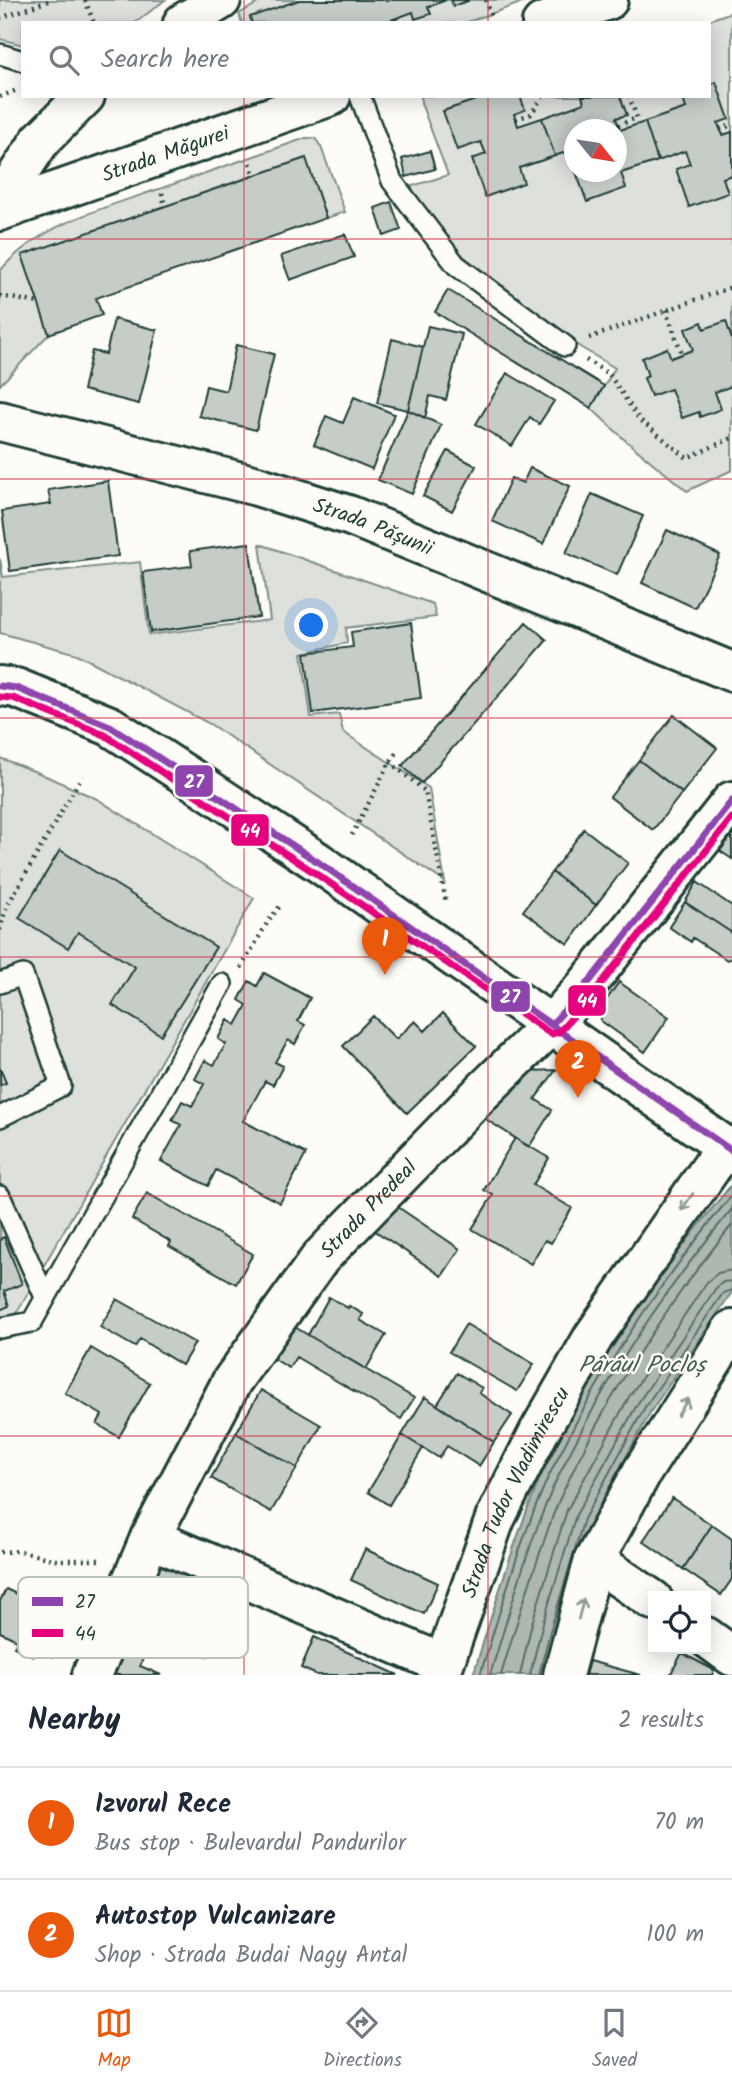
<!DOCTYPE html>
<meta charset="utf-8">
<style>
body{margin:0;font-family:Kalam,sans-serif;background:#f2f2f3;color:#1f2937}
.controls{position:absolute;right:21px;bottom:21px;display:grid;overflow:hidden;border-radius:0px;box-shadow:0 4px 18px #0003}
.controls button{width:63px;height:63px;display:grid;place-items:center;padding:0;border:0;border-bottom:2px solid #e0e1e3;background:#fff;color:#1f2937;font:35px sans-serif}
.compass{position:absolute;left:564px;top:119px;width:63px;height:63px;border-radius:50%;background:#fff;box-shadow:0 4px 18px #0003;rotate:120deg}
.you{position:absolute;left:312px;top:626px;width:24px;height:24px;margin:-18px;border:5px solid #fff;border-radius:50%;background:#1a73e8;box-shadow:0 0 0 10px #1a73e833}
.badge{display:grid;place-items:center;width:46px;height:46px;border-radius:50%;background:#ea580c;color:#fff;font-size:23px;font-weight:700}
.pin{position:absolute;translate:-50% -58px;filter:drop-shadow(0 2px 4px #0008)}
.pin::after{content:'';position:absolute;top:37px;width:24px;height:21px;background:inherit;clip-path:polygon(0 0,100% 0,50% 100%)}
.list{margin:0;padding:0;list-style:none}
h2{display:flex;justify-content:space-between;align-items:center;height:91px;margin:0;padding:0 28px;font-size:30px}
h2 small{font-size:23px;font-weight:400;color:#747a83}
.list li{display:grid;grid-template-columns:46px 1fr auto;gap:21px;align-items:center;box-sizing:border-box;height:112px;padding:0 28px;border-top:2px solid #e0e1e3}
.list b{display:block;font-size:26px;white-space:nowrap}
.list p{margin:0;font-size:23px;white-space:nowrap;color:#747a83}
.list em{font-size:23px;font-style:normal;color:#747a83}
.icon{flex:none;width:38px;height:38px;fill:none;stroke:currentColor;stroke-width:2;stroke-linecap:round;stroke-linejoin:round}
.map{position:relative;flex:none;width:732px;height:1675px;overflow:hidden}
.search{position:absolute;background:#fff;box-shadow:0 4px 18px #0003;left:21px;right:21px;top:21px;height:77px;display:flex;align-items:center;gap:18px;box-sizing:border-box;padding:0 24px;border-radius:0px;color:#747a83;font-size:26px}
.sheet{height:315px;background:#fff}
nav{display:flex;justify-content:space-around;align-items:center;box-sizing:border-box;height:98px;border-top:2px solid #e0e1e3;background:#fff;font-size:19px;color:#747a83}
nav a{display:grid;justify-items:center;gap:4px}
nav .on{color:#ea580c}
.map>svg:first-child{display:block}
</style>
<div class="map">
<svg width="732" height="1675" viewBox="0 0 732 1675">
<rect width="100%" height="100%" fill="#fdfcf7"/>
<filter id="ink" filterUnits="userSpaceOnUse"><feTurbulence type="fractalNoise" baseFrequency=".0143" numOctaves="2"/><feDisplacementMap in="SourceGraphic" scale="14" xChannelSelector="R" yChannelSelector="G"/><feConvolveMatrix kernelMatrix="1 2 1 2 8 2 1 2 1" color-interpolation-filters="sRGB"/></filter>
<g filter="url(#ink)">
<path fill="#dde0db" stroke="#7e8e88" stroke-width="2" fill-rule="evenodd" d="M 0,0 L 165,0 L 135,23 L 23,23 L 23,45 L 0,39 Z
M 263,0 L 529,0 L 465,23 L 242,23 L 239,14 Z
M 732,12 L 732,470 L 687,491 L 625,440 L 591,408 L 615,368 L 580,347 L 463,256 L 424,211 L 409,187 L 448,175 L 421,103 L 421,96 L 709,96 L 709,23 L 700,23 ZM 574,130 L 616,130 L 616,172 L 574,172 Z
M 306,138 L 315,138 L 321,147 L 345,212 L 326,218 L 305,158 L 23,255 L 49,334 L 0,385 L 0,271 C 40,223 107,207 165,187 C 212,171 259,154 306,138 Z
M 260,544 L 433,604 L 436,617 L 346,628 L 347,643 L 302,653 L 311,717 L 339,714 L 343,732 L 429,788 L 445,882 L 210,724 L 77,654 L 0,633 L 0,559 L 3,577 L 140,562 L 149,635 L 270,620 Z
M 0,758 L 39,773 L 97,799 L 254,898 L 15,1316 L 0,1321 Z"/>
<path fill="#aeb8b1" stroke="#75877f" stroke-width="2" d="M 732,1184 L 732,1292 L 651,1411 L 591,1522 L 546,1675 L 473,1675 C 493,1612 511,1549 536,1488 C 542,1472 551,1456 559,1440 C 605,1348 666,1264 732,1184 Z"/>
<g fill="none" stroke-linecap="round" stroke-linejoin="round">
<path stroke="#586e66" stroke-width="2" d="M 480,1675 C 500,1613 517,1549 543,1489 C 549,1474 557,1460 564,1446 C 609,1356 668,1273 732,1195
M 490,1675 C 509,1614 526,1551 551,1492 C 557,1478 565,1463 572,1449 C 615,1363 671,1283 732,1209
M 501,1675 C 514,1631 528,1587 543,1544 C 549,1527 554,1510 562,1494 C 606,1398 665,1307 732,1225
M 520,1675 L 532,1623 L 567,1510 L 629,1397 L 707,1282 L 718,1273 L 732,1270
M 530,1675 L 542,1626 L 576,1515 L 638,1403 L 716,1288 L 723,1282 L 732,1281
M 539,1675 L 551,1628 L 584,1519 L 645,1407 L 723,1293 L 732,1290"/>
</g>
<path fill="#c6cdc7" stroke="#1f3d34" stroke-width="2" d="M 299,0 L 446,0 L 428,7 L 431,14 L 415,19 L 413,12 L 383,23 L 252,23 L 250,17 Z
M 451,0 L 468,0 L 468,1 L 453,6 Z
M 716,82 L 729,119 L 718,123 L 720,129 L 723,135 L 732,132 L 732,175 L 723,178 L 728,193 L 689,207 L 676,169 L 690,164 L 685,151 L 658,161 L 645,122 L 686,108 L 682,96 L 709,96 L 709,85 Z
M 481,96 L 520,96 L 525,110 L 514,114 L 518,126 L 542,118 L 555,156 L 519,168 L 524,183 L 485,197 L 472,159 L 486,154 L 481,142 L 457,150 L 443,111 L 482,98 Z
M 582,96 L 620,96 L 627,115 L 616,118 L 620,130 L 645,122 L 658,161 L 621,173 L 626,188 L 587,202 L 576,172 L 616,172 L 616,130 L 574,130 L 574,149 L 555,156 L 542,118 L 584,103 Z
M 430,151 L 435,169 L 406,177 L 402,159 Z
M 306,158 L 326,218 L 96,298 L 102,315 L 49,334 L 22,255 Z
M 391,202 L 401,230 L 384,236 L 375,208 Z
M 345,234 L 354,257 L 290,280 L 281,256 Z
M 448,290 L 604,386 L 591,408 L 435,312 Z
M 114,319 L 157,330 L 139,404 L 83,390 L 92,351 L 106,354 Z
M 726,321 L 732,340 L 732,386 L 715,392 L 721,409 L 700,417 L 699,412 L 682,418 L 671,389 L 651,396 L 644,378 L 648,376 L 642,358 L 667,348 L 671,358 L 693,350 L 685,329 L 702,322 L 704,329 Z
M 428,326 L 462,334 L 446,400 L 430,396 L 425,418 L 408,410 Z
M 392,339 L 423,347 L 408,410 L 377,403 Z
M 236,345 L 274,354 L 256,430 L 199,416 L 206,386 L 226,391 Z
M 507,373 L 554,401 L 539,424 L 530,417 L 512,446 L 476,424 Z
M 354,397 L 394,414 L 372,469 L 314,445 L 326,416 L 343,423 Z
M 408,410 L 441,425 L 412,494 L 378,480 Z
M 448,451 L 476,466 L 452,511 L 423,496 Z
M 530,468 L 570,486 L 543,544 L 492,521 L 511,478 L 523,483 Z
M 108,481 L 118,556 L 10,571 L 2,511 L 51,504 L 48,490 Z
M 592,494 L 643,516 L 617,575 L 566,553 Z
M 667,530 L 720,555 L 695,608 L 642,583 Z
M 249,543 L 259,617 L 151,632 L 143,572 L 192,566 L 190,551 Z
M 526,622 L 547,640 L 422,783 L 402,766 Z
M 411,623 L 421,698 L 313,713 L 305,653 L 353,647 L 351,632 Z
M 674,715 L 717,748 L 682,793 L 639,760 Z
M 639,760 L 682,793 L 653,830 L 610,797 Z
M 584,829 L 628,863 L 596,905 L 552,872 Z
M 732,835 L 732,859 L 720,851 Z
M 60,850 L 216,947 L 161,1035 L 112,1005 L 135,967 L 78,932 L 68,948 L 19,918 Z
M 552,872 L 596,905 L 568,944 L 523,911 Z
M 697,882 L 732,906 L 732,933 L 685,902 Z
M 685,902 L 732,933 L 732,958 L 727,960 L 693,938 L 691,942 L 669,927 Z
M 264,973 L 310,998 L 298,1021 L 305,1025 L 295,1044 L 288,1040 L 275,1062 L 283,1066 L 273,1085 L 265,1081 L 243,1121 L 306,1154 L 280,1203 L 216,1170 L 208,1186 L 161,1161 L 181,1125 L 172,1120 L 182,1101 L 192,1106 L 204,1084 L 195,1079 L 205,1060 L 214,1065 L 226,1044 L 218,1039 L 228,1020 L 236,1025 L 247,1005 L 239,1000 L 249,981 L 257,986 Z
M 619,982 L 669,1017 L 645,1052 L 601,1021 L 600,1009 Z
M 443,1013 L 476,1046 L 407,1113 L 343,1046 L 373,1016 L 396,1039 L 415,1021 L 425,1031 Z
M 0,1068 L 6,1083 L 0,1085 Z
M 556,1070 L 535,1099 L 552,1110 L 529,1147 L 481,1116 L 529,1071 Z
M 515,1138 L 549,1158 L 533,1185 L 572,1208 L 551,1243 L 545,1240 L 531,1264 L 472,1229 L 493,1195 L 484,1190 Z
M 147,1193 L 253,1254 L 236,1284 L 169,1246 L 171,1242 L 132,1219 Z
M 392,1203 L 460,1249 L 442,1276 L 374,1230 Z
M 4,1237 L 22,1284 L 4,1291 L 9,1306 L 0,1310 L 0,1239 Z
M 329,1297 L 348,1308 L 349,1306 L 363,1314 L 360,1320 L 386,1335 L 366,1369 L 308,1335 Z
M 117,1299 L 195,1343 L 182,1365 L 140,1339 L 135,1347 L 100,1327 Z
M 288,1323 L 414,1398 L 401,1419 L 296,1357 L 289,1368 L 269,1356 Z
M 466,1324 L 534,1364 L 517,1391 L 449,1352 Z
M 91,1348 L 150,1383 L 119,1437 L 97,1424 L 102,1415 L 65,1393 Z
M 457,1373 L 482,1388 L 479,1393 L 512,1415 L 494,1442 L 437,1405 Z
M 261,1390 L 321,1425 L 297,1468 L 236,1433 Z
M 425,1397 L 494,1442 L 479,1466 L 447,1446 L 439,1458 L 402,1435 Z
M 236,1433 L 297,1468 L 271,1512 L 211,1478 Z
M 402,1435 L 423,1448 L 389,1505 L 368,1492 Z
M 672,1498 L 712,1525 L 683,1569 L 643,1541 Z
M 712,1525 L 732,1539 L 732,1579 L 721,1595 L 683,1569 Z
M 365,1549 L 438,1583 L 424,1614 L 351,1580 Z
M 155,1562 L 229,1595 L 225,1604 L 230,1606 L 225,1618 L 230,1621 L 216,1652 L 210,1649 L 207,1656 L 128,1622 Z
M 6,1589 L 72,1621 L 53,1657 L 36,1648 L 33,1656 L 14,1647 L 17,1640 L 0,1632 L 0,1601 Z
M 314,1637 L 398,1675 L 317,1675 L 301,1668 Z
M 123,1638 L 147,1648 L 140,1666 L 161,1675 L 107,1675 Z
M 682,1653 L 714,1670 L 712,1675 L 670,1675 Z
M 589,1661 L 641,1675 L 585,1675 Z"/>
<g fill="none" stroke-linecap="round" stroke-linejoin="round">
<defs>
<path id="service" d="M 0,54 L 23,61
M 360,96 L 392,181 L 456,265 L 565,346
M 0,983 L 23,975 L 61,1086 L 0,1117
M 0,1196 L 45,1297
M 0,1328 L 32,1322 L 222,984"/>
<g id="minor">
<path d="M 183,23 L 221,0"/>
<path d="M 542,23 L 608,0"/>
<path d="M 0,202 L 40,141 L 85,96"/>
<path id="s1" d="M 0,211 L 331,96"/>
<path id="s2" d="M 0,421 L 257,486 L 351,516 L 732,672"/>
<path d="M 150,1538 L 427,1657 L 444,1662"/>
<path d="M 594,1560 L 653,1600"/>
<path d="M 706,1637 L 732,1656"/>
<path id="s3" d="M 440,1675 L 495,1519 L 539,1432 L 594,1336 L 726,1146"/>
<path d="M 563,1675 L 594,1560 L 642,1472 L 732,1330"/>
</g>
<g id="tertiary">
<path id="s4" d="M 92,1675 L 150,1538 L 232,1381 L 321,1257 L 483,1091 L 552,1024 L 585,987 L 732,801"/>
</g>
<path id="secondary" d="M 0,686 L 16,688 L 110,726 L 201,785 L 318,862 L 732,1151"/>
</defs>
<use href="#service" stroke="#1f3d34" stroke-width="24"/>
<use href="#minor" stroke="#1f3d34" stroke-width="44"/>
<use href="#tertiary" stroke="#1f3d34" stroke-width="44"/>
<use href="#secondary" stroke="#1f3d34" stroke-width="44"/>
<path stroke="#1f3d34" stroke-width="4.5" stroke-dasharray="2 5" stroke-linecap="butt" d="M 85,0 L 94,23
M 486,0 L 492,18
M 0,18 L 51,0
M 396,18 L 398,23
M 0,97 L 19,89
M 516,119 L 531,114 L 543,96
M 618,125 L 637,118 L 629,96
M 720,129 L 732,125
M 250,163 L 254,176
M 162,193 L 165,206
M 0,296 L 39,303
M 666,310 L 682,354
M 589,338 L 732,287
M 586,360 L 609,374 L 639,419 L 687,458 L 732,438
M 390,762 L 425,791 L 446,902
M 352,835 L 390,762 L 399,750
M 0,930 L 6,908 L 82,776
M 241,968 L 269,920 L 281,905
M 0,1552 L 20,1551 L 55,1560 L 103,1560"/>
<use href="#service" stroke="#fdfcf7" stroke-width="19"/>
<use href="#minor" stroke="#fdfcf7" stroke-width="38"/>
<use href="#tertiary" stroke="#fdfcf7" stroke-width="38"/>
<use href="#secondary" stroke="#fdfcf7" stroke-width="38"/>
<defs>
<path id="bus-1" d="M 0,686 L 16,688 L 110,726 L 318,862 L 732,1151
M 552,1024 L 585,987 L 732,801"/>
<path id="bus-2" d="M 0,697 L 13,698 L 105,735 L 312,871 L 551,1034 L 559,1032 L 593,994 L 732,818"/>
</defs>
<use href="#bus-1" stroke="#fdfcf7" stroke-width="12"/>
<use href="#bus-2" stroke="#fdfcf7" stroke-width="12"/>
<use href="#bus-1" stroke="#8e44ad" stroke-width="7"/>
<use href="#bus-2" stroke="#e5007d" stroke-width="7"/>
</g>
<defs><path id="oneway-shaft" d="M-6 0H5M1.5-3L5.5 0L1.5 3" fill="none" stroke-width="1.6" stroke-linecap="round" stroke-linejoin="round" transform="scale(1.75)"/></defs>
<g stroke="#8e9c96">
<use href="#oneway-shaft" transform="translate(687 1202) rotate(125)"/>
<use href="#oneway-shaft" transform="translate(683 1407) rotate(-58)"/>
<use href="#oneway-shaft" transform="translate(581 1609) rotate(-75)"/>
</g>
</g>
<path fill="none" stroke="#d1495b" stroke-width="2" stroke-opacity="0.55" d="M 244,0 L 244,23M 488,0 L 488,23M 244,96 L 244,1675M 488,96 L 488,1675M 0,239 L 732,239M 0,479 L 732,479M 0,718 L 732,718M 0,957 L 732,957M 0,1196 L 732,1196M 0,1436 L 732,1436"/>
<g text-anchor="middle" stroke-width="5" stroke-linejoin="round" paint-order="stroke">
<g font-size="21" fill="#1f3d34" stroke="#fdfcf7">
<text dy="7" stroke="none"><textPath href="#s1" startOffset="175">Strada Măgurei</textPath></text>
<text dy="7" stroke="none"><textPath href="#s2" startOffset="388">Strada Pășunii</textPath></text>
<text dy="7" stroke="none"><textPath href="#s4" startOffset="546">Strada Predeal</textPath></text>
<text dy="7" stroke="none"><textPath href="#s3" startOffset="198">Strada Tudor Vladimirescu</textPath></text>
</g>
<g font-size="23" font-style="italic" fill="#435c53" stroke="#fdfcf7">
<text x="642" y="1372">Pârâul Pocloș</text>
</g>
</g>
<rect x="18" y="1577" width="230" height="81" rx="10" fill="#fdfcf7" stroke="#bac3bc" stroke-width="2"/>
<rect x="32" y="1597" width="31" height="9" fill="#8e44ad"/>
<rect x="32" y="1629" width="31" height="8" fill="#e5007d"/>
<g font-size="19" fill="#1f3d34">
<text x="75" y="1608">27</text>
<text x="75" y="1640">44</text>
</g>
<g stroke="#fdfcf7" stroke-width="2.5">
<rect x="174" y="764" width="40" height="34" rx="7" fill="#8e44ad"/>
<rect x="230" y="813" width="40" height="34" rx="7" fill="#e5007d"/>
<rect x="490" y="980" width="41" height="33" rx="7" fill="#8e44ad"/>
<rect x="567" y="984" width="40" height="33" rx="7" fill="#e5007d"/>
</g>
<g font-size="19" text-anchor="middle" font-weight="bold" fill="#fff">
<text x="194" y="788">27</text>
<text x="250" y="837">44</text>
<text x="510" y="1003">27</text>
<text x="587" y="1007">44</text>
</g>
</svg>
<div class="controls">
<button><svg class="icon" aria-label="locate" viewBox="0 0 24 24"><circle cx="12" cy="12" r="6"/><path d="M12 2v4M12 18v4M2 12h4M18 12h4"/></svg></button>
</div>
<svg class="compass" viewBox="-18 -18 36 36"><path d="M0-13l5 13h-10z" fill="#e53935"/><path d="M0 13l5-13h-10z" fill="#747a83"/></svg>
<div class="you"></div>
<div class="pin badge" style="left:385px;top:975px">1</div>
<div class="pin badge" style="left:578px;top:1098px">2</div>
<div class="search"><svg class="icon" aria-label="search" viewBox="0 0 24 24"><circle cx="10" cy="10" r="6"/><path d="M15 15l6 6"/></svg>Search here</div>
</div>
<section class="sheet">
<h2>Nearby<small>2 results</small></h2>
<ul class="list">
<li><span class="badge">1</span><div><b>Izvorul Rece</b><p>Bus stop · Bulevardul Pandurilor</p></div><em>70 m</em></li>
<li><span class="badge">2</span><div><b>Autostop Vulcanizare</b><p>Shop · Strada Budai Nagy Antal</p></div><em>100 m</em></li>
</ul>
</section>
<nav>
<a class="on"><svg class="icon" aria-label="map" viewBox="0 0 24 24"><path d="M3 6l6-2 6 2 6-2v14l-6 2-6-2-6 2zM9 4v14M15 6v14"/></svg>Map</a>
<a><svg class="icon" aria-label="directions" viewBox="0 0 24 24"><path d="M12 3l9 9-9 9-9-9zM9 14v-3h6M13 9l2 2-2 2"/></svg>Directions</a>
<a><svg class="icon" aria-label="saved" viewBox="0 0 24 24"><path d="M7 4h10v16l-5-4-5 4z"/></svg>Saved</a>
</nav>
